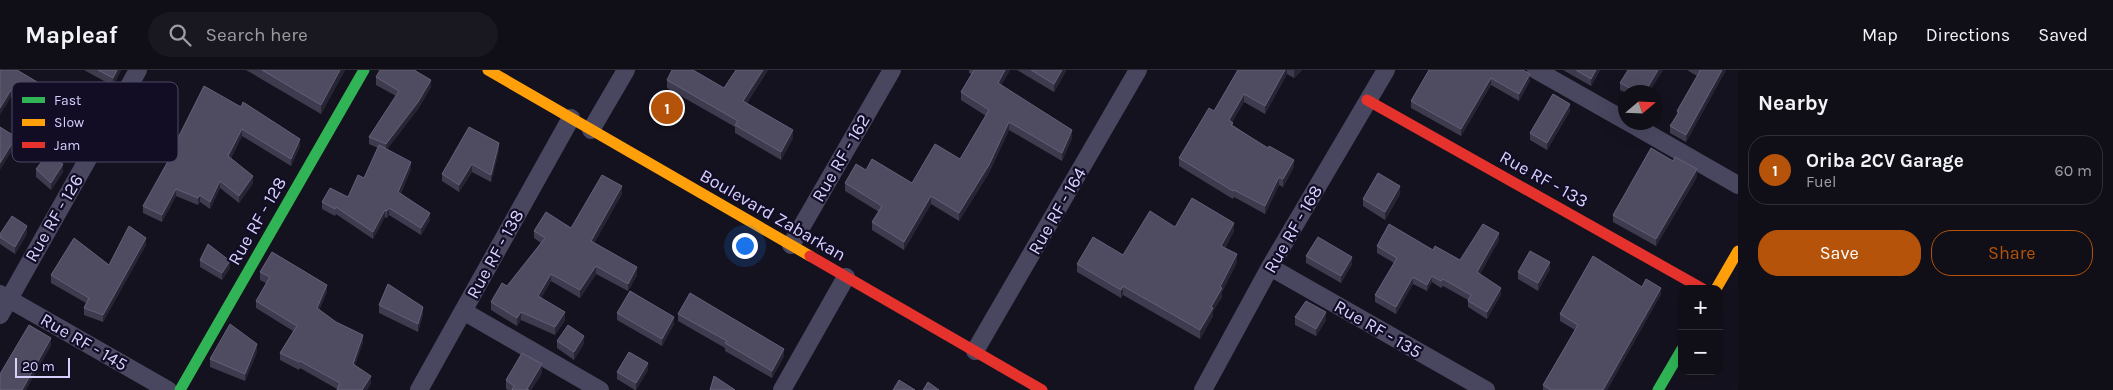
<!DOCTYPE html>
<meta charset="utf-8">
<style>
body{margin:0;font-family:Karla,sans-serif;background:#191720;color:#f1f3f6}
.controls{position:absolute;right:15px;bottom:15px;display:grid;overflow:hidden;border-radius:10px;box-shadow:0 5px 20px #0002}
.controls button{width:45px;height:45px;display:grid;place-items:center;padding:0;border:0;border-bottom:1px solid #302e36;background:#100e17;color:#f1f3f6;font:25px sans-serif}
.compass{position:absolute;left:1618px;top:15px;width:45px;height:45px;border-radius:50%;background:#100e17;box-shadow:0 5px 20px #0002;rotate:71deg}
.scale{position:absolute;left:15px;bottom:12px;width:55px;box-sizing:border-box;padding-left:5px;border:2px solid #d6d0ff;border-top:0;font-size:14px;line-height:18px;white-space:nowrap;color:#d6d0ff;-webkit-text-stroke:4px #120d24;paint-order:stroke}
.you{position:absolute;left:744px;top:175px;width:18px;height:18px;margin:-12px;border:4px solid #fff;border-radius:50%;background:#1a73e8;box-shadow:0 0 0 8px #1a73e833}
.badge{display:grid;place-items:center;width:32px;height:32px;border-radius:50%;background:#b45309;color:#fff;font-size:16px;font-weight:700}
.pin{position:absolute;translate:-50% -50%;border:2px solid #fff;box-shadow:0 1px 5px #0006}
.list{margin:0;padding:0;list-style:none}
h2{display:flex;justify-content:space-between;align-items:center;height:65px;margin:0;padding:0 20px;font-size:21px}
h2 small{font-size:16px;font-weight:400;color:#9c9ca1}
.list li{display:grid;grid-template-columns:32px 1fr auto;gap:15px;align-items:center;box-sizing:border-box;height:70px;margin:0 10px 10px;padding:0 10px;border:1px solid #302e36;border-radius:20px}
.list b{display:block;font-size:19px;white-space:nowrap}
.list p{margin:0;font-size:16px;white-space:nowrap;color:#9c9ca1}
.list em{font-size:16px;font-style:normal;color:#9c9ca1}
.actions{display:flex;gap:10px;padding:15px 20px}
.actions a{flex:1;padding:11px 0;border:1px solid #b45309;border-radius:20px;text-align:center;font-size:18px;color:#b45309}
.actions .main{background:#b45309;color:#fff}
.icon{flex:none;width:28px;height:28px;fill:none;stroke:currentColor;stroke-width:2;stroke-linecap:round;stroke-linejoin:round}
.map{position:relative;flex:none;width:1738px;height:320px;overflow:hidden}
header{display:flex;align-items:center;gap:30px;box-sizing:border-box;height:70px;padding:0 25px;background:#100e17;border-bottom:1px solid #302e36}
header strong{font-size:24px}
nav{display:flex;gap:28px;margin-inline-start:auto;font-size:18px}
.search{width:350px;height:45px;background:#191720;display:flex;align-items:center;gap:12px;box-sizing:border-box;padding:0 18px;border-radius:28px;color:#9c9ca1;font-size:19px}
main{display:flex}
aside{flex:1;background:#100e17}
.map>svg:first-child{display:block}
</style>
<header>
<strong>Mapleaf</strong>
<div class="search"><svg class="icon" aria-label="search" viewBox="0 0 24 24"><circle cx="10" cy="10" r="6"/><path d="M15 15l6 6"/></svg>Search here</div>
<nav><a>Map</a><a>Directions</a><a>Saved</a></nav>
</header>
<main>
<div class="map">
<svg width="1738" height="320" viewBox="0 0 1738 320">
<rect width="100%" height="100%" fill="#15121f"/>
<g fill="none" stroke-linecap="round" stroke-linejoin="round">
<path stroke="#494760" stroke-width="18" d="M 1536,0 L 1626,51
M 1628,52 L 1738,115
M 591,60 L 626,0
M 791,175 L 892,0
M 1270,197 L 1486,320
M 0,224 L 168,320
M 463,241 L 600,320
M 0,245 L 138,0
M 975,281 L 1138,0
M 419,320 L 571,48
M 782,320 L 846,207
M 1203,320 L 1270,197 L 1386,0"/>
<path stroke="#30b455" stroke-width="11" d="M 180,320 L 364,0
M 1658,320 L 1682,279"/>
<path stroke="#ff9f0a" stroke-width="11" d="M 488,0 L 810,186
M 1716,219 L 1738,181"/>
<path stroke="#e5322d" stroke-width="11" d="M 1367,30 L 1703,219
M 810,186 L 1042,320"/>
</g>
<path fill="#3e3b4e" d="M 0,0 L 59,32 L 47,51 L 11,27 Z
M 84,0 L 121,0 L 113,16 Z
M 246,0 L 345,0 L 321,44 Z
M 736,0 L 768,0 L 747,33 L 793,68 L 781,90 L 735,63 L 735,57 L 667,18 L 667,10 L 724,18 Z
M 969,0 L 1010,0 L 1001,15 L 1072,68 L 1062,91 L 1009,60 L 989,103 L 959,151 L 931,134 L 904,180 L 872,160 L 872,152 L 879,142 L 845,121 L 845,113 L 866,100 L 912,113 L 960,89 L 986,46 L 961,30 L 961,22 L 972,4 L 969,3 Z
M 1017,0 L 1066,0 L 1066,1 L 1054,22 Z
M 1236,0 L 1302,0 L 1294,8 L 1287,4 L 1265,44 L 1244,32 L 1232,52 L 1233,55 L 1294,97 L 1283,117 L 1279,115 L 1265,144 L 1234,127 L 1233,129 L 1179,96 L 1179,88 L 1214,41 L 1237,1 Z
M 1428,0 L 1523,0 L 1530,11 L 1519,31 L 1491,15 L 1461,66 L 1411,38 L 1411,31 L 1429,0 Z
M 1563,0 L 1600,0 L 1591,16 Z
M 1663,0 L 1649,22 L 1626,23 L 1620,20 L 1620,13 Z
M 1687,0 L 1726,0 L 1686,72 L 1670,63 L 1670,56 L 1677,44 L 1677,41 L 1697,6 Z
M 376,7 L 431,17 L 418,39 L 387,79 L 411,99 L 401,123 L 430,150 L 421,165 L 389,145 L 387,148 L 385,147 L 373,169 L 336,144 L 335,146 L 322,139 L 322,132 L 348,127 L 364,108 L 378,78 L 369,74 L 369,67 L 396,26 L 376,15 Z
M 204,16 L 300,76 L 291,96 L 242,66 L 231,88 L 253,113 L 239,133 L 220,118 L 210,139 L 200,132 L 198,135 L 176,126 L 162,152 L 143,143 L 143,136 L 171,87 L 171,82 Z
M 1570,41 L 1547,80 L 1530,70 L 1530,63 Z
M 499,80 L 491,112 L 472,102 L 459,122 L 442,111 L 442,104 Z
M 36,99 L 63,102 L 51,120 L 36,107 Z
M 1697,107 L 1656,176 L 1613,152 L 1613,145 Z
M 622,124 L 594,173 L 637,205 L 628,221 L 596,204 L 580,228 L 551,211 L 541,228 L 565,250 L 555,265 L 521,250 L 517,256 L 491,240 L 491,232 L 507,216 L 541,173 L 534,168 L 534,161 L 571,158 Z
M 1400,124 L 1385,150 L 1363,136 L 1363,129 Z
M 1175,157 L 1234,161 L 1225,178 L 1237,192 L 1222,222 L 1222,227 L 1213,241 L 1213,246 L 1200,269 L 1123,225 L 1121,228 L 1077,202 L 1077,194 L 1123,185 Z
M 0,164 L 27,164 L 15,184 L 0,174 Z
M 1499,170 L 1480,204 L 1501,224 L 1487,249 L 1468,237 L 1468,230 L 1443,216 L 1441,218 L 1432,212 L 1427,221 L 1413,214 L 1396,244 L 1375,232 L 1375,225 L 1394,193 L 1377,183 L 1377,176 L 1433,180 L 1460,190 Z
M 146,175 L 103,252 L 84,245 L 84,238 L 86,233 L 51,213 L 51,205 L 109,195 Z
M 1306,186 L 1352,194 L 1341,213 L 1306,193 Z
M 200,190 L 230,198 L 222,210 L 200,197 Z
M 1550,199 L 1538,221 L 1518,209 L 1518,202 Z
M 260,202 L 327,222 L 319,240 L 363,272 L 355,295 L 371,313 L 367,320 L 337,320 L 337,319 L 300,298 L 299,300 L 280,290 L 280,283 L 293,261 L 256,238 L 256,231 L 266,213 L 260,210 Z
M 1642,217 L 1661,224 L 1607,320 L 1543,320 L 1543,315 L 1575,260 L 1560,251 L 1560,244 Z
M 379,235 L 423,244 L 418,262 L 379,243 Z
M 617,243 L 674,254 L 662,276 L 617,250 Z
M 678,244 L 784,286 L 772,308 L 725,281 L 725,278 L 678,251 Z
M 1295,247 L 1326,250 L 1316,266 L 1295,255 Z
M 557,271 L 584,273 L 574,290 L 557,278 Z
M 257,282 L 245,311 L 210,297 L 210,289 Z
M 648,300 L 636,320 L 635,320 L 617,309 L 617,302 Z
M 542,303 L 531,320 L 508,320 L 506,319 L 506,310 Z"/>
<path fill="#272433" d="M 117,0 L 121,0 L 113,16 L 113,8 Z
M 340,0 L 345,0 L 321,44 L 321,35 Z
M 763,0 L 768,0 L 743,39 L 743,31 Z
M 1005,0 L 1010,0 L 998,21 L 998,13 Z
M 1062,0 L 1066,0 L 1066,1 L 1054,22 L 1054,14 Z
M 1285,0 L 1287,0 L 1287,4 L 1265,44 L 1265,36 Z
M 1294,0 L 1302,0 L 1294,8 Z
M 1596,0 L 1600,0 L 1591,16 L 1591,9 Z
M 1658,0 L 1663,0 L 1649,22 L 1645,22 Z
M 1722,0 L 1726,0 L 1686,72 L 1686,65 Z
M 1530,4 L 1530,11 L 1519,31 L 1519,24 Z
M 1491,8 L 1491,15 L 1461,66 L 1461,59 Z
M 431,10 L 431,17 L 418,39 L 386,81 L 386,74 Z
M 11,20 L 11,27 L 0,45 L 0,38 Z
M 1244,24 L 1244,32 L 1229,58 L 1229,50 Z
M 59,25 L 59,32 L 47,51 L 47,44 Z
M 1570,34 L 1570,41 L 1547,80 L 1547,73 Z
M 1009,52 L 1009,60 L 989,103 L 959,151 L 959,143 Z
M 242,59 L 242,66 L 228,93 L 228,86 Z
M 793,60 L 793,68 L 781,90 L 781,82 Z
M 1072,60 L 1072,68 L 1062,91 L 1062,83 Z
M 16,67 L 16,74 L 0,100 L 0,93 Z
M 300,69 L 300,76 L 291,96 L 291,89 Z
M 499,73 L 499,80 L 491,112 L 491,105 Z
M 1294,90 L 1294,97 L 1283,117 L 1283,109 Z
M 411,92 L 411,99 L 398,129 L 398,122 Z
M 63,94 L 63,102 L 51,120 L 51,113 Z
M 472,94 L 472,102 L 459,122 L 459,115 Z
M 1697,99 L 1697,107 L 1656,176 L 1656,169 Z
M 253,106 L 253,113 L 239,133 L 239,126 Z
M 1279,107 L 1279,115 L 1265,144 L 1265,136 Z
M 220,111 L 220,118 L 210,139 L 210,132 Z
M 622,116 L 622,124 L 591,179 L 591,171 Z
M 1400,116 L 1400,124 L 1385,150 L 1385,142 Z
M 176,119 L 176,126 L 162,152 L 162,145 Z
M 200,125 L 200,132 L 198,135 L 198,128 Z
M 931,126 L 931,134 L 904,180 L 904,172 Z
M 389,138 L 389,145 L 387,148 L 387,141 Z
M 385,140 L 385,147 L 373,169 L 373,162 Z
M 430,143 L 430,150 L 421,165 L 421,158 Z
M 1234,153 L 1234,161 L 1221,184 L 1221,176 Z
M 27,156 L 27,164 L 15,184 L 15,177 Z
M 1499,163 L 1499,170 L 1477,209 L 1477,202 Z
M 146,168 L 146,175 L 103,252 L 103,245 Z
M 1237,184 L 1237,192 L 1222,222 L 1222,227 L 1213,241 L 1213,246 L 1200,269 L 1200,260 L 1220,217 Z
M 1352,187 L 1352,194 L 1341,213 L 1341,206 Z
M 230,191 L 230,198 L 222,210 L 222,203 Z
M 1550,192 L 1550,199 L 1538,221 L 1538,213 Z
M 596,196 L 596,204 L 580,228 L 580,220 Z
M 637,197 L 637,205 L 628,221 L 628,214 Z
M 551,204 L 551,211 L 538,234 L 538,226 Z
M 1432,206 L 1432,212 L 1427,221 L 1427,215 Z
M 1413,207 L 1413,214 L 1396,244 L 1396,237 Z
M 327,215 L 327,222 L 317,246 L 317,238 Z
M 1123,216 L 1123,225 L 1121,228 L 1121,220 Z
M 1501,218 L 1501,224 L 1487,249 L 1487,242 Z
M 1661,218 L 1661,224 L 1607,320 L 1603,320 Z
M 423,237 L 423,244 L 418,262 L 418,254 Z
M 521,242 L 521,250 L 517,256 L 517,248 Z
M 565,242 L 565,250 L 555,265 L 555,257 Z
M 1326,242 L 1326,250 L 1316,266 L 1316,259 Z
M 674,247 L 674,254 L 662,276 L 662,269 Z
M 363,265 L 363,272 L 353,301 L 353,294 Z
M 584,266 L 584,273 L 574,290 L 574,282 Z
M 51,268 L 51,276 L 26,320 L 22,320 Z
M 257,274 L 257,282 L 245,311 L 245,304 Z
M 784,279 L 784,286 L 772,308 L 772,301 Z
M 648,293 L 648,300 L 636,320 L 636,313 Z
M 542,294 L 542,303 L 531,320 L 527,320 L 527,319 Z
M 371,306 L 371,313 L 367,320 L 362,320 Z"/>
<path fill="#4f4b61" stroke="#64607a" d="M 0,0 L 17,0 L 59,25 L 47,44 L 11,20 L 0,38 Z
M 98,0 L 117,0 L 113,8 Z
M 262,0 L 340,0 L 321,35 Z
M 380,0 L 414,0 L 431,10 L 418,32 L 386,74 L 369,67 L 399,21 L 376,7 Z
M 672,0 L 693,0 L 724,18 L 736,0 L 763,0 L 743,31 L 793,60 L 781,82 L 735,55 L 738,51 L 667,10 Z
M 974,0 L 1005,0 L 998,13 L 1072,60 L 1062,83 L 1009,52 L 989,95 L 959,143 L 931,126 L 904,172 L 872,152 L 882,136 L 845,113 L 856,94 L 866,100 L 872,89 L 912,113 L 935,74 L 960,89 L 989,40 L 961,22 Z
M 1031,0 L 1062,0 L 1054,14 Z
M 1238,0 L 1285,0 L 1265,36 L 1244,24 L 1229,50 L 1233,53 L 1231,55 L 1268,78 L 1269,76 L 1294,90 L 1283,109 L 1279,107 L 1265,136 L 1234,120 L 1233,121 L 1179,88 L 1209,38 L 1214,41 Z
M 1429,0 L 1523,0 L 1530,4 L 1519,24 L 1491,8 L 1461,59 L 1411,31 Z
M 1576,0 L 1596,0 L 1591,9 Z
M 1628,0 L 1658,0 L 1645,22 L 1638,22 L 1620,13 Z
M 1699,0 L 1722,0 L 1686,65 L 1670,56 L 1679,42 L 1677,41 L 1700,1 Z
M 204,16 L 241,37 L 243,32 L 300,69 L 291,89 L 242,59 L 228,86 L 253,106 L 239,126 L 220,111 L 210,132 L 200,125 L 198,128 L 176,119 L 162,145 L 143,136 L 172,84 L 171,82 Z
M 1553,24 L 1570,34 L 1547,73 L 1530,63 Z
M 0,57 L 16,67 L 0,93 Z
M 469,57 L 499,73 L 491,105 L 472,94 L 459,115 L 442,104 Z
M 379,75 L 411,92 L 398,122 L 430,143 L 421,158 L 389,138 L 387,141 L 385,140 L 373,162 L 336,137 L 335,139 L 322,132 L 330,118 L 348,127 L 358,105 L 364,108 Z
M 1651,78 L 1673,91 L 1675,87 L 1697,99 L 1656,169 L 1613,145 Z
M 47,85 L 63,94 L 51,113 L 36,99 Z
M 1378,103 L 1400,116 L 1385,142 L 1363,129 Z
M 602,105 L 622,116 L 591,171 L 637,197 L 628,214 L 596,196 L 580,220 L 551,204 L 538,226 L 565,242 L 555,257 L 521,242 L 517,248 L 491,232 L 502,213 L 507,216 L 545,168 L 534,161 L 546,142 L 571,158 Z
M 1192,128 L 1234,153 L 1221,176 L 1237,184 L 1220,217 L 1222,218 L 1211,237 L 1213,238 L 1200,260 L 1123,216 L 1121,220 L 1077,194 L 1093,167 L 1123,185 L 1150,141 L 1175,157 Z
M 12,146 L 27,156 L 15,177 L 0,167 L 0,164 Z
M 1389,154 L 1433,180 L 1435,176 L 1460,190 L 1483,154 L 1499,163 L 1477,202 L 1501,218 L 1487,242 L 1468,231 L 1471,225 L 1443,209 L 1441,211 L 1432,206 L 1427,215 L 1413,207 L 1396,237 L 1375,225 L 1397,188 L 1377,176 Z
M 129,156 L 146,168 L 103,245 L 84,238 L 89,228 L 51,205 L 74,168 L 109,195 Z
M 1318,167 L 1352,187 L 1341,206 L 1306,186 Z
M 208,174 L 230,191 L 222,203 L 200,190 Z
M 1530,181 L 1550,192 L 1538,213 L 1518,202 Z
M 272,182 L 327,215 L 317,238 L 336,252 L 363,265 L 353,294 L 371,306 L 362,320 L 337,320 L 340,313 L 300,291 L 299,292 L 280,283 L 297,256 L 256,231 L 270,207 L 260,202 Z
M 1593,186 L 1642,217 L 1646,209 L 1661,218 L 1603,320 L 1551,320 L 1543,315 L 1578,255 L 1560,244 Z
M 388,214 L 423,237 L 418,254 L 379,235 Z
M 630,221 L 674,247 L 662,269 L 617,243 Z
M 690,223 L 784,279 L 772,301 L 725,273 L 727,271 L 678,244 Z
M 1306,231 L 1326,242 L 1316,259 L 1295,247 Z
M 230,254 L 257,274 L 245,304 L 210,289 Z
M 29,255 L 51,268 L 22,320 L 0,320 L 0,304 Z
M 568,255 L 584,266 L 574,282 L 557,271 Z
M 629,282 L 648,293 L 636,313 L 617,302 Z
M 522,283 L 542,294 L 527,319 L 529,320 L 512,320 L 514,316 L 506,310 Z
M 714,306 L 735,320 L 710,320 Z
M 899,310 L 915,320 L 893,320 Z
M 928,312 L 939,320 L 923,320 Z"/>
<g text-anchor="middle" stroke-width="4.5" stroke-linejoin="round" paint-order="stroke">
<g font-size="18" fill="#d6d0ff" stroke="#120d24">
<text transform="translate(841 88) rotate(-60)" y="6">Rue RF - 162</text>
<text transform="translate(1544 109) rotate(29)" y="6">Rue RF - 133</text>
<text transform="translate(1057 141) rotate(-60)" y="6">Rue RF - 164</text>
<text transform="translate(773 145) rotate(30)" y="6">Boulevard Zabarkan</text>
<text transform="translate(54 148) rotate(-60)" y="6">Rue RF - 126</text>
<text transform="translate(257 151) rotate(-60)" y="6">Rue RF - 128</text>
<text transform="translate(1293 159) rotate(-60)" y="6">Rue RF - 168</text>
<text transform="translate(495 184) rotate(-61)" y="6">Rue RF - 138</text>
<text transform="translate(1378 259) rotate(30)" y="6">Rue RF - 135</text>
<text transform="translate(84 272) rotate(30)" y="6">Rue RF - 145</text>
</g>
</g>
<rect x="12" y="12" width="166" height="80" rx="8" fill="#120d24" stroke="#4d4866" stroke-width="1"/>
<rect x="22" y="27" width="23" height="6" fill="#30b455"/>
<rect x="22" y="49" width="23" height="7" fill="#ff9f0a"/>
<rect x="22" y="72" width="23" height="6" fill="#e5322d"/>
<g font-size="14" fill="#d6d0ff">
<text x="54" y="35">Fast</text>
<text x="54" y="57">Slow</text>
<text x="54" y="80">Jam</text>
</g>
</svg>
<div class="controls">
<button>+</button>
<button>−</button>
</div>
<svg class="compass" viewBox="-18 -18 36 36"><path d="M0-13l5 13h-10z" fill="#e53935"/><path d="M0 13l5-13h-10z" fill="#9c9ca1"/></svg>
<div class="scale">20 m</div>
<div class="you"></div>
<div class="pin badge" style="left:667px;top:38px">1</div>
</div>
<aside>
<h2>Nearby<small></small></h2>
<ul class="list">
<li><span class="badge">1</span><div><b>Oriba 2CV Garage</b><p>Fuel</p></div><em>60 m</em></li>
</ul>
<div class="actions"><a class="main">Save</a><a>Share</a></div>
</aside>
</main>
